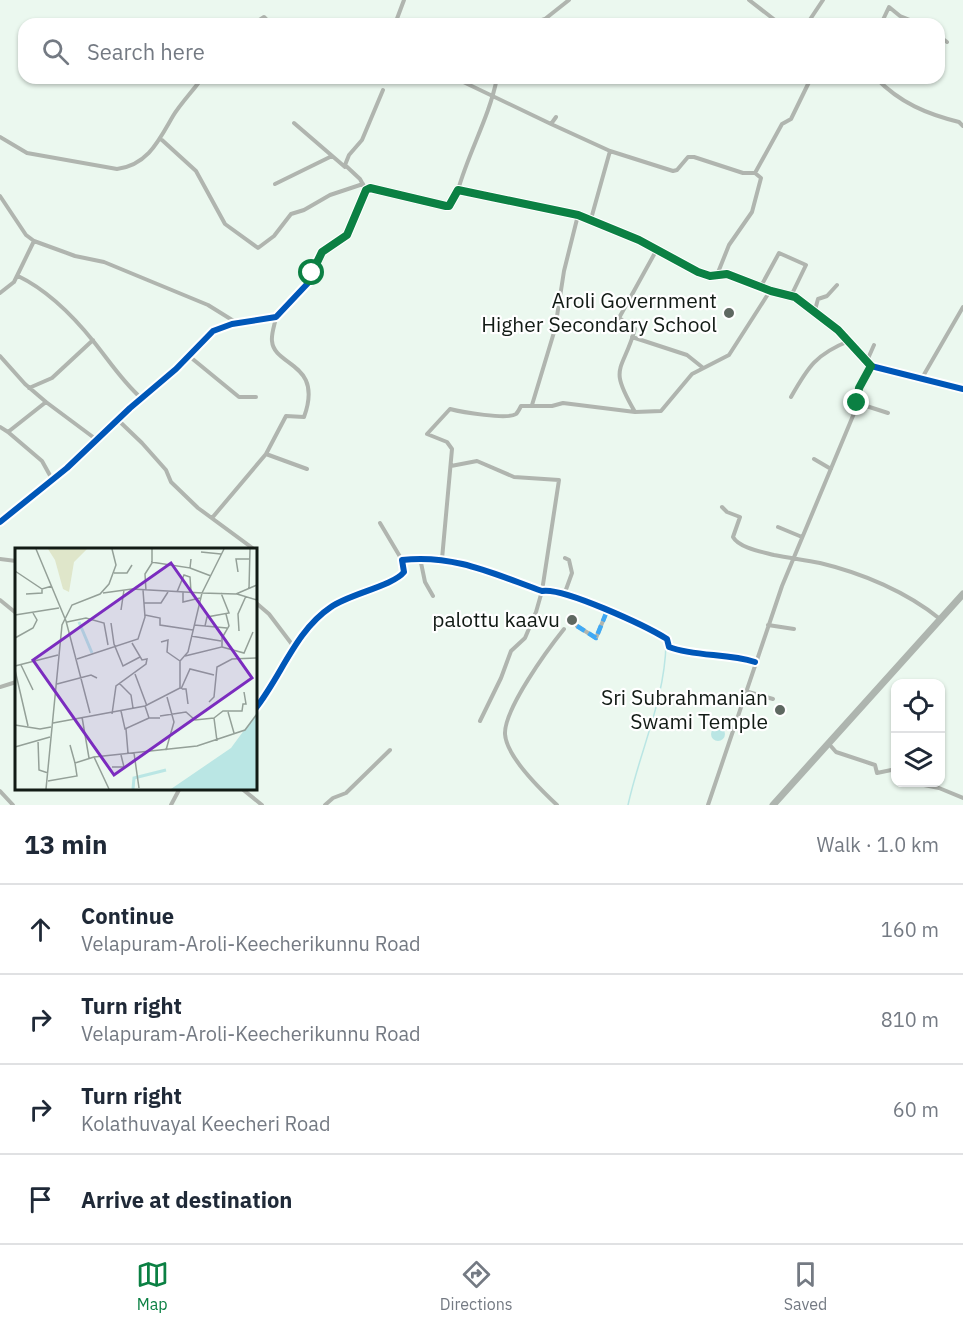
<!DOCTYPE html>
<meta charset="utf-8">
<style>
body{margin:0;font-family:"IBM Plex Sans",sans-serif;background:#f6f6f7;color:#1f2937}
.controls{position:absolute;right:18px;bottom:18px;display:grid;overflow:hidden;border-radius:12px;box-shadow:0 2px 4px #0004}
.controls button{width:54px;height:54px;display:grid;place-items:center;padding:0;border:0;border-bottom:2px solid #e0e1e3;background:#fff;color:#1f2937;font:30px sans-serif}
.stop{position:absolute;width:18px;height:18px;margin:-14px;border:4px solid #0b8043;border-radius:50%;background:#fff}
.stop.end{background:#0b8043;border-color:#fff;box-shadow:0 2px 6px #0008}
.list{margin:0;padding:0;list-style:none}
h2{display:flex;justify-content:space-between;align-items:center;height:78px;margin:0;padding:0 24px;font-size:26px}
h2 small{font-size:20px;font-weight:400;color:#747a83}
.list li{display:grid;grid-template-columns:39px 1fr auto;gap:18px;align-items:center;box-sizing:border-box;height:90px;padding:0 24px;border-top:2px solid #e0e1e3}
.list b{display:block;font-size:22px;white-space:nowrap}
.list p{margin:0;font-size:20px;white-space:nowrap;color:#747a83}
.list em{font-size:20px;font-style:normal;color:#747a83}
.icon{flex:none;width:33px;height:33px;fill:none;stroke:currentColor;stroke-width:2;stroke-linecap:round;stroke-linejoin:round}
.map{position:relative;flex:none;width:963px;height:805px;overflow:hidden}
.search{position:absolute;background:#fff;box-shadow:0 2px 4px #0004;left:18px;right:18px;top:18px;height:66px;display:flex;align-items:center;gap:15px;box-sizing:border-box;padding:0 21px;border-radius:18px;color:#747a83;font-size:22px}
.sheet{height:438px;background:#fff}
nav{display:flex;justify-content:space-around;align-items:center;box-sizing:border-box;height:84px;border-top:2px solid #e0e1e3;background:#fff;font-size:16px;color:#747a83}
nav a{display:grid;justify-items:center;gap:3px}
nav .on{color:#0b8043}
.map>svg:first-child{display:block}
</style>
<div class="map">
<svg width="963" height="805" viewBox="0 0 963 805">
<rect width="100%" height="100%" fill="#ebf8ef"/>
<path fill="#bae6e4" d="M711 734a7 7 0 1 1 14 0a7 7 0 1 1-14 0Z"/>
<g fill="none" stroke-linecap="round" stroke-linejoin="round">
<path stroke="#bae6e4" stroke-width="1.5" d="M 628,805 C 640,750 665,700 666,643"/>
<path stroke="#b0b5af" stroke-width="4" d="M 749,0 L 780,24
M 253,24 L 264,17 L 271,24
M 395,24 L 404,0
M 530,24 L 545,19 L 569,0
M 807,24 L 823,0
M 881,24 L 889,7 L 900,16 L 920,24
M 939,36 L 947,42
M 455,78 L 551,124
M 876,78 C 900,103 927,114 959,122 L 963,126
M 556,117 L 551,124 L 610,151 L 591,219
M 294,123 L 345,167
M 0,137 L 27,153 L 117,169 C 148,165 159,140 173,116 C 181,103 193,91 202,78
M 162,140 L 196,171 L 225,224 L 258,248 L 274,236 L 291,214 L 304,210 L 330,195 L 363,184
M 610,151 L 673,171 L 677,170 L 688,157 L 694,157 L 743,173 L 755,173 L 761,178 L 752,212 L 729,245 L 717,275
M 755,173 L 782,124 L 791,119 L 811,78
M 275,184 L 332,156
M 366,190 L 360,179 L 345,165 L 349,155 L 362,140 L 383,90
M 458,190 C 469,151 489,118 497,78
M 0,196 L 26,235 L 34,241
M 18,276 C 47,290 74,317 94,342 C 110,362 122,381 141,398
M 760,288 L 779,253 L 806,265 L 791,296
M 0,293 L 14,282 L 34,241 L 75,256 L 104,262 L 208,305 L 237,323
M 815,310 L 818,299 L 827,296 L 837,285
M 276,317 C 275,324 271,334 272,341 C 274,367 324,362 304,417 L 286,416 L 266,454 L 307,469
M 632,337 L 687,355 L 702,367
M 0,356 L 25,384 L 46,402
M 189,356 L 239,397 L 256,397
M 866,363 L 874,345
M 922,378 L 963,307
M 29,388 L 52,378 L 93,340
M 791,397 C 808,367 816,354 849,341
M 857,403 L 888,413
M 532,405 L 555,329 L 564,271 L 578,215
M 635,412 C 608,365 622,374 635,329 L 619,318 L 656,251
M 118,420 L 142,443 L 166,470 L 171,482 L 198,508 L 255,550
M 0,427 L 8,432 L 46,402 L 97,440
M 8,432 L 42,461 L 52,479
M 814,459 L 831,469
M 451,466 L 477,461 L 514,477 L 559,480 L 542,591 L 536,612 L 525,638 L 511,651 L 501,678 L 480,721
M 722,507 L 727,512 L 740,517 L 733,537 C 739,548 763,552 774,555 C 789,558 805,560 820,563 C 862,573 907,592 940,619
M 212,518 L 266,454
M 0,522 L 67,468 L 130,408 L 176,369 L 213,331 L 232,324 L 276,317 L 309,282 L 314,266 L 322,252 L 347,235 L 366,190 L 370,188 L 446,206 L 449,206 L 458,190 L 578,215 L 639,240 L 698,272 L 710,276 L 727,274 L 770,291 L 795,297 L 838,330 L 871,366 L 963,389
M 380,523 L 402,560
M 778,527 L 802,537
M 420,558 L 425,582 L 433,596
M 0,559 L 16,561
M 442,559 L 452,449 L 447,442 L 427,434 L 450,409 C 461,412 508,420 516,414 C 517,413 520,408 521,406 L 552,406 L 563,403 L 635,412 L 661,411 L 692,374 L 729,355 L 770,291
M 564,595 L 572,573 L 569,560 L 565,558
M 0,600 L 16,613
M 255,602 L 269,614 L 294,647
M 768,625 L 794,629
M 577,626 L 596,638 L 607,611
M 0,687 L 16,682
M 745,691 L 773,699
M 255,709 C 281,677 295,631 331,607 C 349,594 393,586 404,572 L 402,560 C 454,554 494,574 542,591 C 563,587 646,626 667,639 L 669,647 C 696,657 727,653 755,662
M 829,744 L 836,752 L 875,765 L 877,773 L 896,769
M 909,782 L 939,788 L 963,798
M 241,788 L 262,805
M 0,791 L 13,805
M 171,805 L 180,788
M 325,805 L 333,798 L 346,793 L 390,750
M 557,805 C 542,791 506,756 505,734 C 504,709 548,649 564,629
M 708,805 L 782,586 L 855,411 L 859,388 L 871,366"/>
<path stroke="#aeb5af" stroke-width="7" d="M 773,805 L 963,594"/>
<path stroke="#3fa9f5" stroke-width="4.5" stroke-dasharray="9 4.5" stroke-linecap="butt" d="M 577,626 L 596,638 L 607,611"/>
<defs>
<path id="cycleway" d="M 0,522 L 67,468 L 130,408 L 176,369 L 213,331 L 232,324 L 276,317 L 309,282 L 314,266 L 322,252 L 347,235 L 366,190 L 370,188 L 446,206 L 449,206 L 458,190 L 578,215 L 639,240 L 698,272 L 710,276 L 727,274 L 770,291 L 795,297 L 838,330 L 871,366 L 963,389
M 255,709 C 281,677 295,631 331,607 C 349,594 393,586 404,572 L 402,560 C 454,554 494,574 542,591 C 563,587 646,626 667,639 L 669,647 C 696,657 727,653 755,662"/>
</defs>
<use href="#cycleway" stroke="#fff" stroke-width="10"/>
<use href="#cycleway" stroke="#0057b8" stroke-width="6"/>
</g>
<g fill="none" stroke-linecap="round" stroke-linejoin="round">
<path stroke="#0b8043" stroke-width="8" d="M 312,273 L 322,252 L 347,235 L 366,190 L 370,188 L 446,206 L 449,206 L 458,190 L 578,215 L 639,240 L 698,272 L 710,276 L 727,274 L 771,291 L 795,297 L 838,330 L 871,366 L 859,388 L 857,403"/>
</g>
<g fill="#5e6861" stroke="#fff" stroke-width="2">
<circle cx="729" cy="313" r="6"/>
<circle cx="572" cy="620" r="6"/>
<circle cx="780" cy="710" r="6"/>
</g>
<g text-anchor="middle" stroke-width="4.5" stroke-linejoin="round" paint-order="stroke">
<g font-size="21" fill="#121b15" stroke="#fff" text-anchor="end">
<text x="717" y="308">Aroli Government<tspan x="717" dy="24">Higher Secondary School</tspan></text>
<text x="560" y="627">palottu kaavu</text>
<text x="768" y="705">Sri Subrahmanian<tspan x="768" dy="24">Swami Temple</tspan></text>
</g>
</g>
<g transform="translate(15 548)">
<rect width="242" height="242" fill="#ebf8ef"/>
<path d="M 33,1 L 72,1 L 59,14 L 54,44 L 48,41 L 40,12 Z" fill="#dfe6ca"/>
<path d="M 241,166 L 241,241 L 156,241 L 216,200 Z" fill="#bae6e4"/>
<path fill="none" stroke="#bae6e4" stroke-width="3" d="M 64,74 L 77,105M 118,241 L 119,230 L 151,222"/>
<path fill="none" stroke="#94a098" stroke-width="1.5" d="M 21,1 L 51,73 L 75,165M 209,1 L 187,45 L 221,46 L 242,37M 186,4 L 206,6M 136,14 L 175,20 L 176,11M 175,20 L 196,28M 0,23 L 27,41 L 37,38M 223,24 L 221,11 L 234,11M 99,25 L 112,25 L 117,17M 234,41 L 235,1M 131,43 L 130,26 L 137,15 L 137,1M 162,44 L 169,27 L 175,29 L 176,44M 168,44 L 168,54 L 185,50M 11,46 L 27,45 L 27,41M 222,46 L 242,52M 129,55 L 146,55 L 153,44M 106,62 L 109,42M 0,67 L 44,60M 130,67 L 145,70 L 145,77 L 178,82M 52,74 L 71,70 L 89,75 L 93,97M 96,75 L 99,96 L 108,118 L 125,109M 179,77 L 190,78 L 192,69 L 214,65 L 206,45M 190,78 L 212,80M 224,83 L 223,66 L 231,48M 176,88 L 206,93M 0,90 L 18,80 L 22,72 L 18,65M 146,94 L 153,92 L 152,104 L 165,113M 207,99 L 229,105 L 238,84M 170,108 L 207,99 L 207,90 L 214,78 L 211,66M 62,111 L 123,91 L 130,69 L 128,42M 6,117 L 18,142M 0,118 L 43,107M 0,122 L 13,178M 120,126 L 132,158M 104,135 L 116,147 L 118,160M 42,136 L 76,127 L 82,130M 166,141 L 175,121 L 199,127M 167,141 L 171,141 L 173,156M 194,154 L 199,149 L 202,119 L 217,111 L 242,110M 130,158 L 134,170 L 145,170M 106,163 L 110,181 L 134,170M 213,164 L 219,185M 97,166 L 101,138 L 131,116 L 132,111 L 127,112 L 117,95M 145,168 L 171,164 L 180,172 L 199,170M 67,169 L 74,210M 38,175 L 130,158 L 165,140 L 165,113 L 173,104 L 187,45 L 117,41 L 88,45M 0,177 L 25,181 L 36,179M 111,181 L 113,205M 23,192 L 24,222 L 33,225M 202,193 L 199,170 L 208,163 L 227,163 L 228,156 L 231,156 L 229,144M 55,197 L 60,215M 0,199 L 35,189M 151,202 L 159,174 L 152,149M 119,205 L 124,240M 79,209 L 182,198 L 230,182 L 242,166M 97,219 L 109,219 L 106,207M 33,233 L 62,228 L 60,215 L 79,209 L 94,241M 31,241 L 47,77 L 57,57 L 85,46 L 94,36 L 101,17 L 97,1"/>
<path fill="#7b2cbf" fill-opacity="0.15" stroke="#7b2cbf" stroke-width="3" d="M 156,15 L 237,130 L 99,227 L 18,112 Z"/>
<rect width="242" height="242" fill="none" stroke="#121b15" stroke-width="3"/>
</g>
</svg>
<div class="controls">
<button><svg class="icon" aria-label="locate" viewBox="0 0 24 24"><circle cx="12" cy="12" r="6"/><path d="M12 2v4M12 18v4M2 12h4M18 12h4"/></svg></button>
<button><svg class="icon" aria-label="layers" viewBox="0 0 24 24"><path d="M12 4l9 5-9 5-9-5zM3 14l9 5 9-5"/></svg></button>
</div>
<div class="stop" style="left:312px;top:273px"></div>
<div class="stop end" style="left:857px;top:403px"></div>
<div class="search"><svg class="icon" aria-label="search" viewBox="0 0 24 24"><circle cx="10" cy="10" r="6"/><path d="M15 15l6 6"/></svg>Search here</div>
</div>
<section class="sheet">
<h2>13 min<small>Walk · 1.0 km</small></h2>
<ul class="list">
<li><svg class="icon" aria-label="ahead" viewBox="0 0 24 24"><path d="M12 20V5M6 11l6-6 6 6"/></svg><div><b>Continue</b><p>Velapuram-Aroli-Keecherikunnu Road</p></div><em>160 m</em></li>
<li><svg class="icon" aria-label="right" viewBox="0 0 24 24"><path d="M7 20v-9h11M14 6l5 5-5 5"/></svg><div><b>Turn right</b><p>Velapuram-Aroli-Keecherikunnu Road</p></div><em>810 m</em></li>
<li><svg class="icon" aria-label="right" viewBox="0 0 24 24"><path d="M7 20v-9h11M14 6l5 5-5 5"/></svg><div><b>Turn right</b><p>Kolathuvayal Keecheri Road</p></div><em>60 m</em></li>
<li><svg class="icon" aria-label="arrive" viewBox="0 0 24 24"><path d="M6 21V4h12l-3 4 3 4H6"/></svg><div><b>Arrive at destination</b></div></li>
</ul>
</section>
<nav>
<a class="on"><svg class="icon" aria-label="map" viewBox="0 0 24 24"><path d="M3 6l6-2 6 2 6-2v14l-6 2-6-2-6 2zM9 4v14M15 6v14"/></svg>Map</a>
<a><svg class="icon" aria-label="directions" viewBox="0 0 24 24"><path d="M12 3l9 9-9 9-9-9zM9 14v-3h6M13 9l2 2-2 2"/></svg>Directions</a>
<a><svg class="icon" aria-label="saved" viewBox="0 0 24 24"><path d="M7 4h10v16l-5-4-5 4z"/></svg>Saved</a>
</nav>
